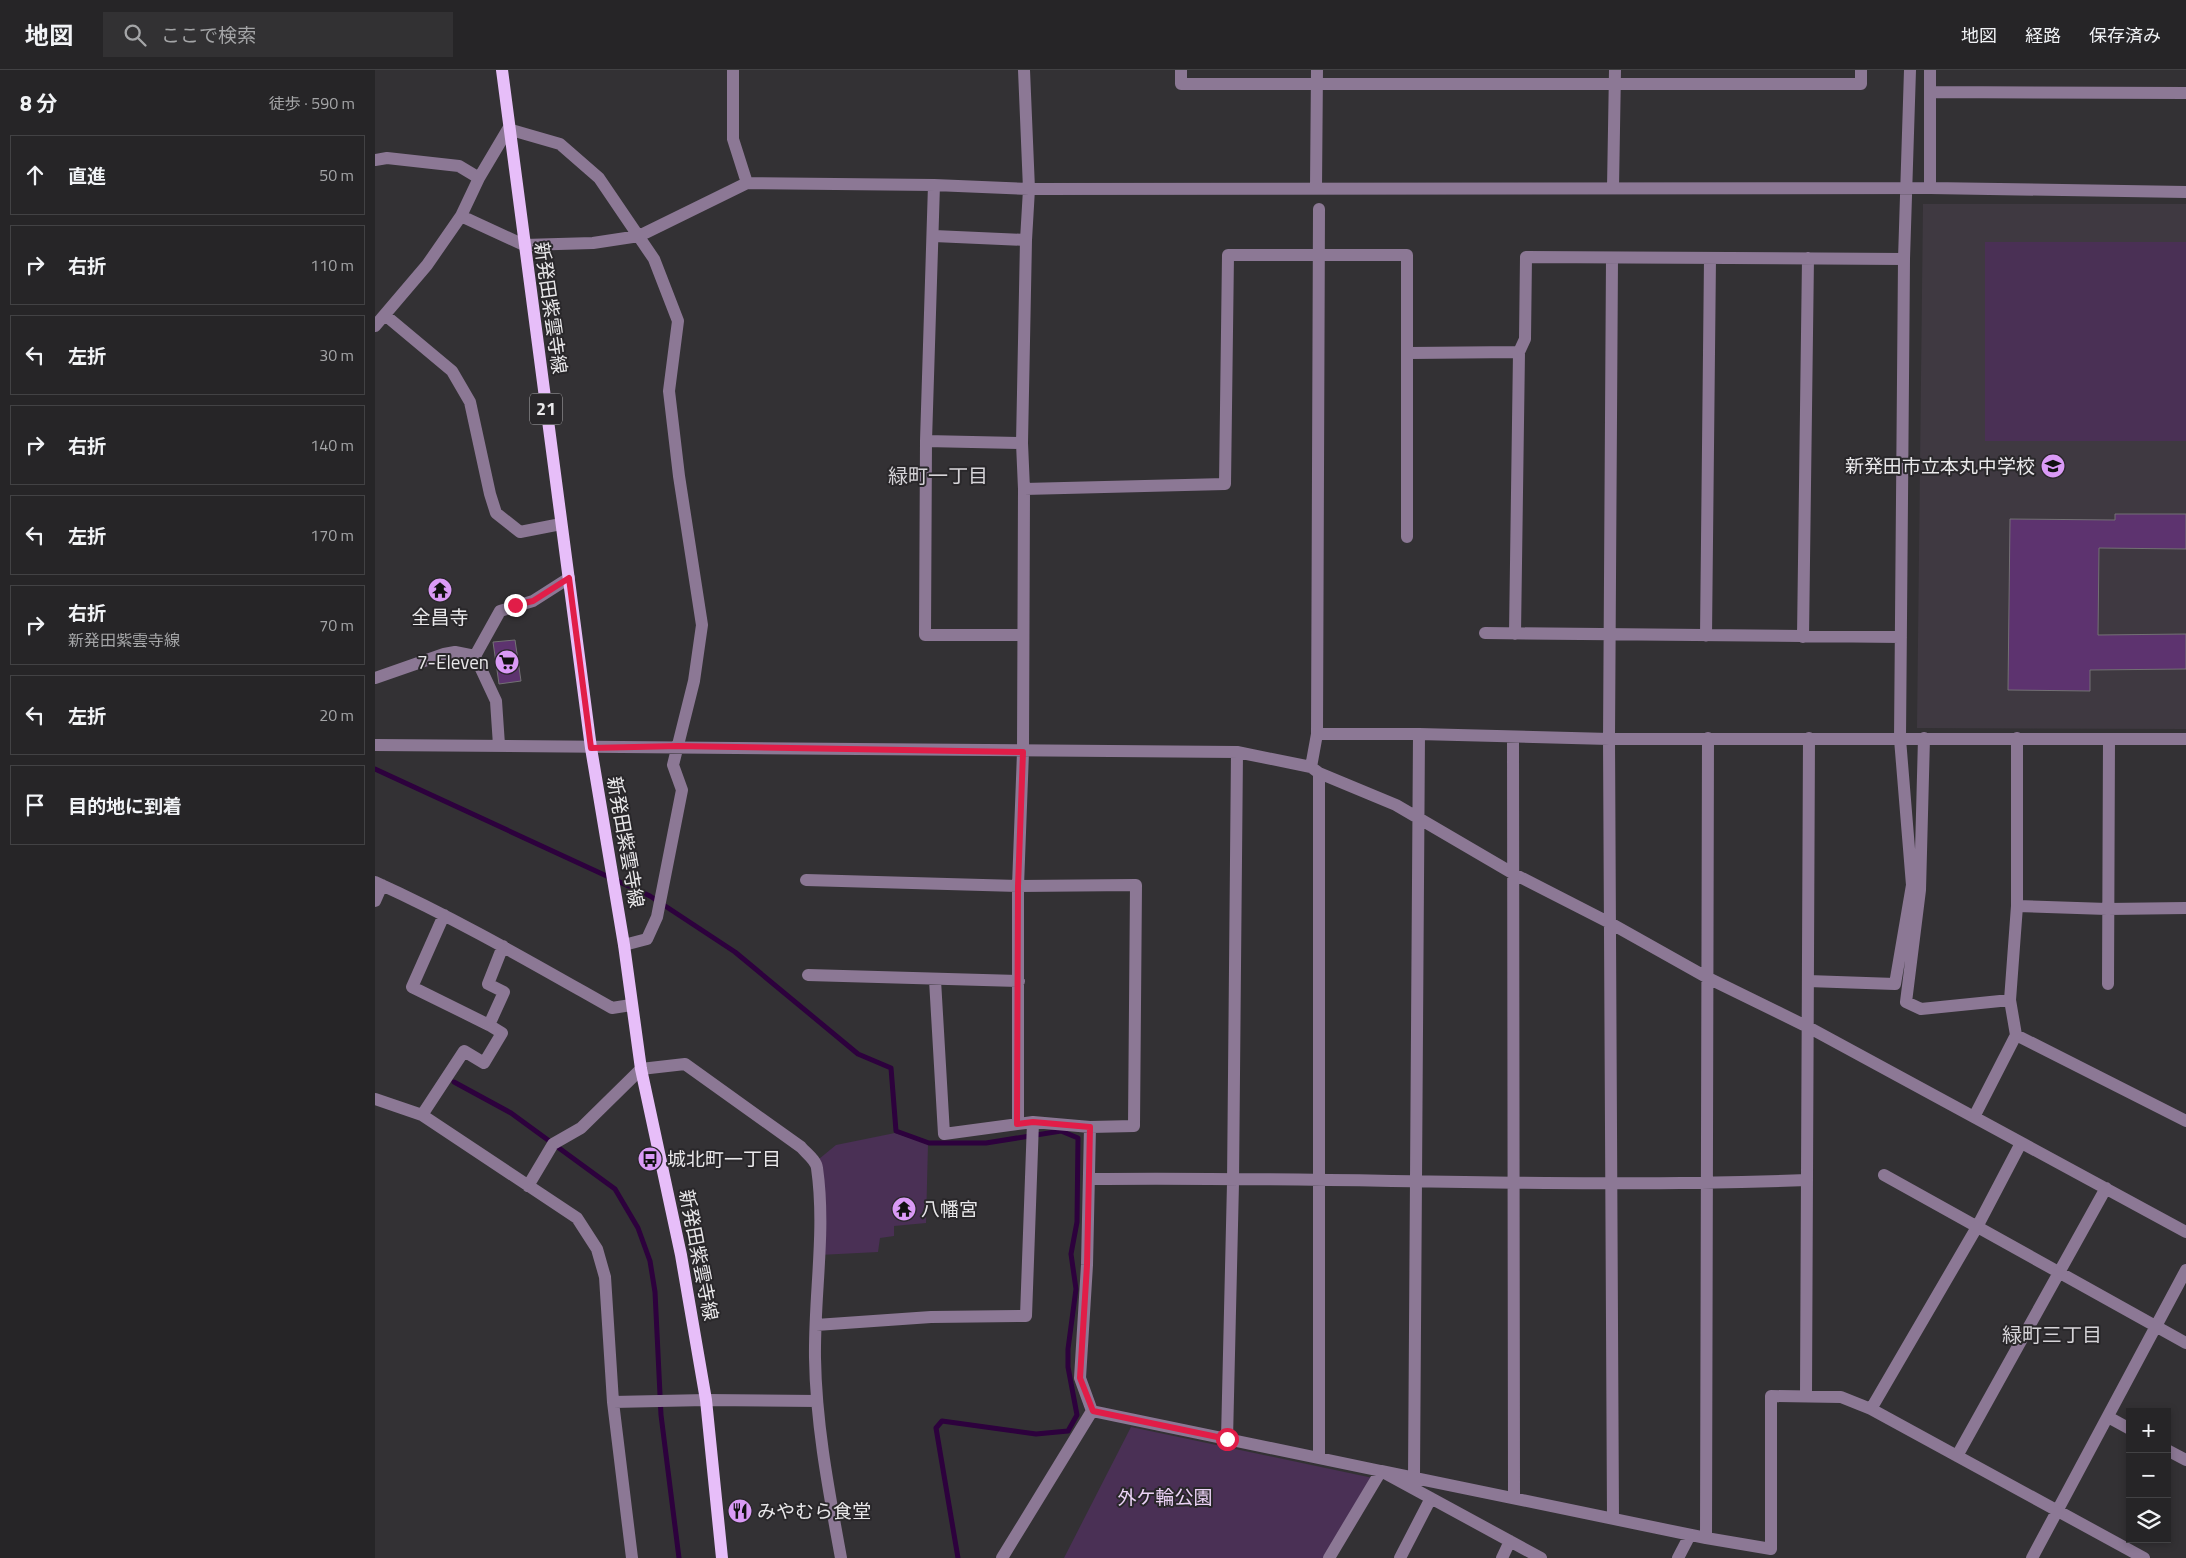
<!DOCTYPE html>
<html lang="ja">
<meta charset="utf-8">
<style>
body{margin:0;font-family:"Titillium Web","Noto Sans JP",sans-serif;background:#323133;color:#f1f3f6}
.controls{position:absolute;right:15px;bottom:15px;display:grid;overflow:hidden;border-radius:0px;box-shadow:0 2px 8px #0003}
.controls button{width:45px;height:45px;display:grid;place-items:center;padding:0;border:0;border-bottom:1px solid #424244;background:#262527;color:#f1f3f6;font:25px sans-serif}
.stop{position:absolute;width:15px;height:15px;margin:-11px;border:4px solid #e11d48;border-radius:50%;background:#fff}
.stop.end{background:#e11d48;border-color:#fff;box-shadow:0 1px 5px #0008}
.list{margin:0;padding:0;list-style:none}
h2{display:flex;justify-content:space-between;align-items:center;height:65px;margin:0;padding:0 20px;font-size:21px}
h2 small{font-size:16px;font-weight:400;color:#a4a5a7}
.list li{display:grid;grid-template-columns:32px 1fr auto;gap:15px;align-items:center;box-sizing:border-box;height:80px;margin:0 10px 10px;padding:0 10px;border:1px solid #424244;border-radius:0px}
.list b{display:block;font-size:19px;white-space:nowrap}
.list p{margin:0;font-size:16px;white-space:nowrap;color:#a4a5a7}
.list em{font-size:16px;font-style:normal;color:#a4a5a7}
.icon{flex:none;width:28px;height:28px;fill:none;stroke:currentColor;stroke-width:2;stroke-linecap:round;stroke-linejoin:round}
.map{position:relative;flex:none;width:1811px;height:1488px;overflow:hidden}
header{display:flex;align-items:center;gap:30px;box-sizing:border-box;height:70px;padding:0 25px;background:#262527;border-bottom:1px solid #424244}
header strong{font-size:24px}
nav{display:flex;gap:28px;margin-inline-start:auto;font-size:18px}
.search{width:350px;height:45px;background:#323133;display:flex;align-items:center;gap:12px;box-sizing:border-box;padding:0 18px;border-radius:0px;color:#a4a5a7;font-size:19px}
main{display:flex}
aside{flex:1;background:#262527}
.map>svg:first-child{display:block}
</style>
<header>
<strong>地図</strong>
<div class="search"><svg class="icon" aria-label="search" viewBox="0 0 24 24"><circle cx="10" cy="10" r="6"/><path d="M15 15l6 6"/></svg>ここで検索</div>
<nav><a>地図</a><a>経路</a><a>保存済み</a></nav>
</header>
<main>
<aside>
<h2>8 分<small>徒歩 · 590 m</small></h2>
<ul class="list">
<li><svg class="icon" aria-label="ahead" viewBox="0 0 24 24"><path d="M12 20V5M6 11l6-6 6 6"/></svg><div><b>直進</b></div><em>50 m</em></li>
<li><svg class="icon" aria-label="right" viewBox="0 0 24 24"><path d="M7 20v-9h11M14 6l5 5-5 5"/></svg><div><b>右折</b></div><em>110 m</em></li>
<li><svg class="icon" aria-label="left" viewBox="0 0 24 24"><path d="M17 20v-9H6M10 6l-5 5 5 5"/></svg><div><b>左折</b></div><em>30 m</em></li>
<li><svg class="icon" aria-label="right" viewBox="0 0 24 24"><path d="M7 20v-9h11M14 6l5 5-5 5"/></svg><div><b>右折</b></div><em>140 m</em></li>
<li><svg class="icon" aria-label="left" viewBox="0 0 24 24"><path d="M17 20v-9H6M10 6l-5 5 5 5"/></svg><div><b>左折</b></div><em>170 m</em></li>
<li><svg class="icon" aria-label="right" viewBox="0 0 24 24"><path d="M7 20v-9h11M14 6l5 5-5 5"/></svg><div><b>右折</b><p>新発田紫雲寺線</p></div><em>70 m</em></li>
<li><svg class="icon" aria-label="left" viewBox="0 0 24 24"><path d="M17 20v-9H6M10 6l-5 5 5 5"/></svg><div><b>左折</b></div><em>20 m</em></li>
<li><svg class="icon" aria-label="arrive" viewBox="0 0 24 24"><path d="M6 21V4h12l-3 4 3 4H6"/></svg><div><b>目的地に到着</b></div></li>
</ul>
</aside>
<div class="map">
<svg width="1811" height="1488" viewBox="0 0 1811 1488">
<rect width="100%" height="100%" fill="#333134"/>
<path fill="#3f3941" d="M 1548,134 L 1811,134 L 1811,659 L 1542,658 Z"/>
<path fill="#4a3055" d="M 1610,172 L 1811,172 L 1811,371 L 1610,371 Z
M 520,1063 L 553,1074 L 551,1153 L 519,1156 L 519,1166 L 505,1168 L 503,1182 L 444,1185 L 444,1089 L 461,1075 Z
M 756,1357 L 998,1408 L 954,1488 L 689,1488 Z"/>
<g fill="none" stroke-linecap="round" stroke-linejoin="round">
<path stroke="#2d013d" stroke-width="5" d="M 0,699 L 275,826 L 360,882 L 483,984 L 516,998 L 521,1061 L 554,1073 L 611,1073 L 686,1061 L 703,1068 L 702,1152 L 696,1184 L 701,1219 L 693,1279 L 693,1297 L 702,1345 L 693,1361 L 661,1364 L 567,1351 L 561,1358 L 583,1488
M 79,1012 L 136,1043 L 240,1119 L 263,1158 L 275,1191 L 280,1222 L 286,1345 L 304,1488"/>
</g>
<path fill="#5d336f" stroke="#737174" d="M 1740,444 L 1811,444 L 1811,479 L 1724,478 L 1723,565 L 1811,564 L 1811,599 L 1715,600 L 1715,621 L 1633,620 L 1635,449 L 1740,450 Z
M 140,570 L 146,611 L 124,614 L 118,572 Z"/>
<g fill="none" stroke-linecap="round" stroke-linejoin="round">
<path stroke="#8c7895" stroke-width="12" d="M 358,0 L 358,69 L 372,113
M 806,0 L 806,14 L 1486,14 L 1486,0
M 1555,0 L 1555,118
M 1555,22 L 1811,23
M 0,90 L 12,88 L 84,96 L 104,108
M 559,115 L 551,371 L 550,565 L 648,565
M 941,117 L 942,0
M 1238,118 L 1240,0
M 86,146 L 149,175 L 218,173 L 264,166 L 372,113 L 559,115 L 654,119 L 1555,118 L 1811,122
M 559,166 L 651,170
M 1237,188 L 1234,669 L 1238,1448
M 10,245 L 77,301 L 95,332 L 115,424 L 121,443 L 145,462 L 186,454
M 0,256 L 52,195 L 86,146 L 104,108 L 133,59 L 185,74 L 224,108 L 279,189 L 303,251 L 294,321 L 304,406 L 327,555 L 319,611 L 298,695 L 307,720 L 282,847 L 272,869 L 249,875
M 1034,283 L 1144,282 L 1150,269 L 1151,187 L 1529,189
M 551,371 L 647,373
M 649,419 L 850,414 L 853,185 L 1032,185 L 1032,467
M 1110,563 L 1526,567
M 1140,564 L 1144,282
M 1331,566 L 1335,188
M 1428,567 L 1433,188
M 100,586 L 125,541 L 158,531 L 194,508
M 0,608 L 69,584 L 80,582 L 100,586 L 121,631 L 124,675
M 942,664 L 944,139
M 1138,667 L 1139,1428
M 1549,668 L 1545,820 L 1531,932 L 1546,939 L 1635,930
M 0,675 L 862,682 L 936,697 L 944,703 L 1021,735 L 1139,804 L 1235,853 L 1333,908 L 1433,957 L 1811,1162
M 936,697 L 942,664 L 1044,664 L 1234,669 L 1811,669
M 944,703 L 944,1388
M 431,810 L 643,816 L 761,815 L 759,1056 L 715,1057 L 658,1052 L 569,1064 L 560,910
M 0,812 C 82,849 159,894 237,938 L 256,935
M 0,831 L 7,815
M 1642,836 L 1732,839 L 1811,838
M 69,845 L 37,917 L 114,955
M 433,905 L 644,911
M 1433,911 L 1520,914 L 1537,815 L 1525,669 L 1529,189 L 1535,0
M 1733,914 L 1734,669
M 1641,965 L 1811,1051
M 0,1029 L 47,1045 L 202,1148 L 222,1179 L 230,1207 L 238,1332 L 257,1488
M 47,1045 L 89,981 L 109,993 L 127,963 L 114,955 L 129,922 L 113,914 L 128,876
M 1599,1047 L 1641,965 L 1635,930 L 1642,836 L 1642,668
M 643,1054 L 643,816 L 648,682 L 649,419 L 647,373 L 651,170 L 654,119 L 649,0
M 715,1057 L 712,1195 L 705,1308 L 717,1341
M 1509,1105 L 1811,1273
M 715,1109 C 954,1106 1193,1119 1432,1110
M 153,1116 L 178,1074 L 206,1058 L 266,999 L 310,994 L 426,1077 C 431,1083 441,1090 442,1098 C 451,1161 439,1225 440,1288 C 441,1355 454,1422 466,1488
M 441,1255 L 556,1247 L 651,1246 L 658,1052
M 1431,1325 L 1434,668
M 238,1332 L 331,1330 L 442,1331
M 1496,1339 L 1602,1157 L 1646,1073
M 717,1341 L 1006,1401 L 1166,1488
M 1733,1347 L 1755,1359
M 852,1369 L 858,1113 L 862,682
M 1792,1380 L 1811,1390
M 1582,1386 L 1731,1118
M 1039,1407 L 1044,664
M 1331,1468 L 1333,668
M 627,1488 L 717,1341
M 954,1488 L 1006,1401 L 1331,1468 L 1396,1479 L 1396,1326 L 1466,1327 L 1496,1339 L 1769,1488
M 1025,1488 L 1056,1428
M 1127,1488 L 1135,1471
M 1303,1488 L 1315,1465
M 1657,1488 L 1811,1200"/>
<path stroke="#e7bef9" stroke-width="12" d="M 127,0 L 216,678 L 249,875 L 266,999 L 306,1185 L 331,1330 L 347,1488"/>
</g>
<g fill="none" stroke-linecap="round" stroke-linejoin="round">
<path stroke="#e11d48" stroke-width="6" d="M 140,535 L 158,531 L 194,508 L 216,678 L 303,676 L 648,682 L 643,816 L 642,1054 L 658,1052 L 715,1057 L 712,1195 L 705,1308 L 718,1341 L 852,1369"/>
</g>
<defs>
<symbol id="school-disc" viewBox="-11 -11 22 22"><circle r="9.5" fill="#da9af6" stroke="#29272a"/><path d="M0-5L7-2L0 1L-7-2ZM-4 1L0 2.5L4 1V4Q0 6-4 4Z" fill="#111"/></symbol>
<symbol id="temple-disc" viewBox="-11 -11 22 22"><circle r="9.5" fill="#da9af6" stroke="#29272a"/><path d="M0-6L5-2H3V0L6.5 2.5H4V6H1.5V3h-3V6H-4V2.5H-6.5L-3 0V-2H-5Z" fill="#111"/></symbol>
<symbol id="supermarket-disc" viewBox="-11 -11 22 22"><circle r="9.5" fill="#da9af6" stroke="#29272a"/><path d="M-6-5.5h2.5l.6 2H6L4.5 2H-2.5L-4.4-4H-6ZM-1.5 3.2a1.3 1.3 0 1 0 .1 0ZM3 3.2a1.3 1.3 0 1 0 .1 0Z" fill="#111"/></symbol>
<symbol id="bus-disc" viewBox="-11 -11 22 22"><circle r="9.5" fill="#da9af6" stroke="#29272a"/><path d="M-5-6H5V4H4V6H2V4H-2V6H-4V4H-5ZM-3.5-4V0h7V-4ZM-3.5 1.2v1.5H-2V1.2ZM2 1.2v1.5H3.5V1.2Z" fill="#111"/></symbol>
<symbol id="restaurant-disc" viewBox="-11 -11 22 22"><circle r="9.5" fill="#da9af6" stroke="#29272a"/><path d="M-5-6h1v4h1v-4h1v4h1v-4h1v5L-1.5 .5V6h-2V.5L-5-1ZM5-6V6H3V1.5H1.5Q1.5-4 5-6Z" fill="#111"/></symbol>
</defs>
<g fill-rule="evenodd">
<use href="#school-disc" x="1664" y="382" width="28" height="28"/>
<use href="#temple-disc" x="51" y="506" width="28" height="28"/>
<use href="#supermarket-disc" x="118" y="578" width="28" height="28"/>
<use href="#bus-disc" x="261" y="1075" width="28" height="28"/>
<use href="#temple-disc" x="515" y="1125" width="28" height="28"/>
<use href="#restaurant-disc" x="351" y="1427" width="28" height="28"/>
</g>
<g text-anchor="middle" stroke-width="4" stroke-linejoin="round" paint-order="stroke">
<rect fill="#29272a" stroke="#afaeb0" stroke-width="1" x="155" y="323.5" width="32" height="31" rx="4"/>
<g font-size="18" font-weight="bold" fill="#e9e8ea">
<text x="171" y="345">21</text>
</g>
<g font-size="19" fill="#e9e8ea" stroke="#29272a">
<text transform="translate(176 238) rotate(82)" y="7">新発田紫雲寺線</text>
<text transform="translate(251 772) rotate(80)" y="7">新発田紫雲寺線</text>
<text transform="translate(324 1185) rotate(79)" y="7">新発田紫雲寺線</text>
</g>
<g font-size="19" fill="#e9e8ea" stroke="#29272a" text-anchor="start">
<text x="1660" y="403" text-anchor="end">新発田市立本丸中学校</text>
<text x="65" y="554" text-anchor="middle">全昌寺</text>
<text x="114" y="599" text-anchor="end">7-Eleven</text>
<text x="292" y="1096">城北町一丁目</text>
<text x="546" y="1146">八幡宮</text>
<text x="382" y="1448">みやむら食堂</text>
</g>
<g font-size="19" fill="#ebd2f6" stroke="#29272a">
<text x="790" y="1434">外ケ輪公園</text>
</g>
<g font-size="20" fill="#d6d4d8" stroke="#29272a">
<text x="563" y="413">緑町一丁目</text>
<text x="1677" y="1272">緑町三丁目</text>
</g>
</g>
</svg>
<div class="controls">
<button>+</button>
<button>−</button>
<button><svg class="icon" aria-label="layers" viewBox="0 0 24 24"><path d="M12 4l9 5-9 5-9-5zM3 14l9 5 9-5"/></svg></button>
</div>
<div class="stop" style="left:852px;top:1369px"></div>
<div class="stop end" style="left:140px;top:535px"></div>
</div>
</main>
